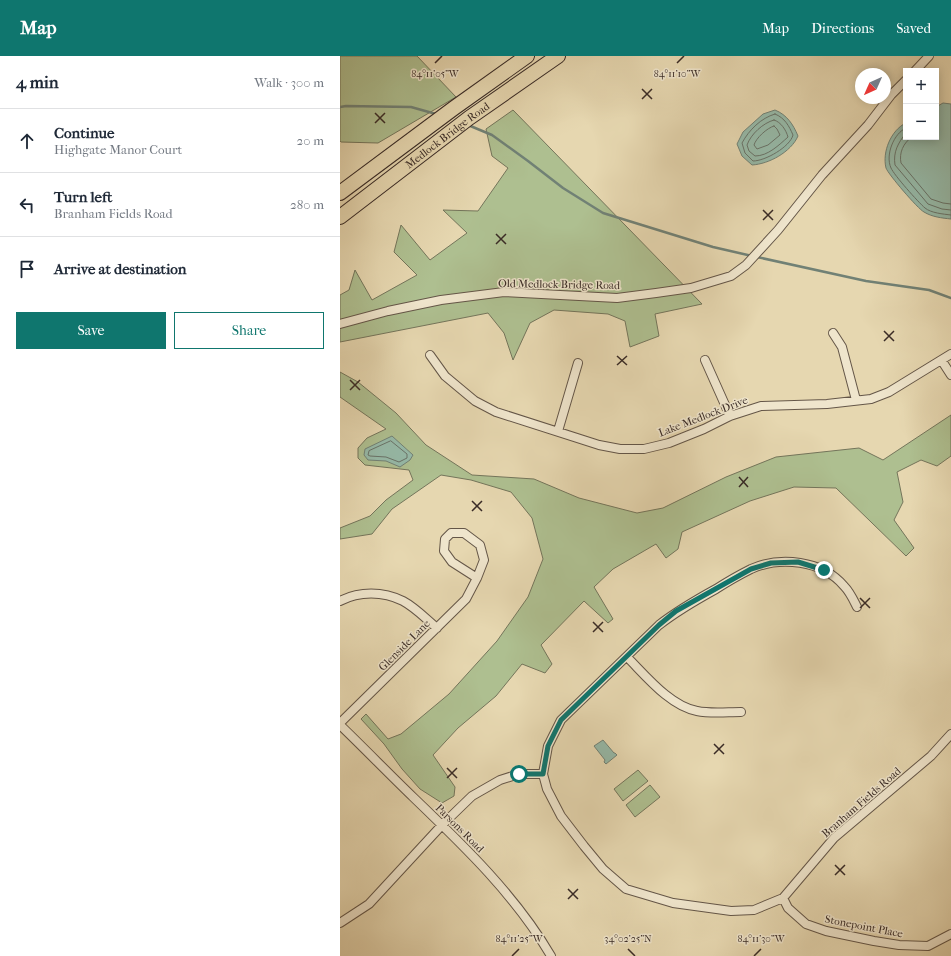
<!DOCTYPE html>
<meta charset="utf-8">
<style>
body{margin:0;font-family:"IM FELL French Canon",serif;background:#f6f6f7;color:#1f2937}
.controls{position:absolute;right:12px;top:12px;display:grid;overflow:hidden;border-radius:0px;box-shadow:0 2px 10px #0003}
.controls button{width:36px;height:36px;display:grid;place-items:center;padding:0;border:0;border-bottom:1px solid #e0e1e3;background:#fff;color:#1f2937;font:20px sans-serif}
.compass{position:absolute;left:515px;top:12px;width:36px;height:36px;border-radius:50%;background:#fff;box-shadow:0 2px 10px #0003;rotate:225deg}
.stop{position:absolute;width:12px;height:12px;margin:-9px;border:3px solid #0f766e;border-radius:50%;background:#fff}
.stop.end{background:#0f766e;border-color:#fff;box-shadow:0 1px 4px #0008}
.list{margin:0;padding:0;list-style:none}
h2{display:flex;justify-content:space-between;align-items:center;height:52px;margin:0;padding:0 16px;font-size:17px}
h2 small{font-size:13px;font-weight:400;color:#747a83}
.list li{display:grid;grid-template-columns:26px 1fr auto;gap:12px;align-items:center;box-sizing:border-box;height:64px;padding:0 16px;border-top:1px solid #e0e1e3}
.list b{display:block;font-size:15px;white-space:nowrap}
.list p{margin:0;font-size:13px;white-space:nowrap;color:#747a83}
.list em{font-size:13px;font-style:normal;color:#747a83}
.actions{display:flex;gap:8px;padding:12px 16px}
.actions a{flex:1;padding:9px 0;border:1px solid #0f766e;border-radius:0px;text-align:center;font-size:14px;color:#0f766e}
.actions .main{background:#0f766e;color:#fff}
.icon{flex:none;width:22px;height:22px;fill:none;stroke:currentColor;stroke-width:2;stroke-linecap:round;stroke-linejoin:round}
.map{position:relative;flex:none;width:611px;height:900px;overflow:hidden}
header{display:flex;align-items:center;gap:24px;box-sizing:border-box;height:56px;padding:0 20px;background:#0f766e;color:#fff}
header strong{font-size:19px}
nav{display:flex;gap:22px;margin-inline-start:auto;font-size:14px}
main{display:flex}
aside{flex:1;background:#fff}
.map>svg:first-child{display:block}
</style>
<header>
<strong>Map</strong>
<nav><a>Map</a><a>Directions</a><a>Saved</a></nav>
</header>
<main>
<aside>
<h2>4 min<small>Walk · 300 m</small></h2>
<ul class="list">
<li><svg class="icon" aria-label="ahead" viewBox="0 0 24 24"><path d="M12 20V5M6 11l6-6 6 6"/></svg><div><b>Continue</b><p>Highgate Manor Court</p></div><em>20 m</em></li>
<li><svg class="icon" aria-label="left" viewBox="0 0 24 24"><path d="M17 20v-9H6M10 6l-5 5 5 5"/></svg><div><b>Turn left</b><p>Branham Fields Road</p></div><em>280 m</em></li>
<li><svg class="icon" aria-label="arrive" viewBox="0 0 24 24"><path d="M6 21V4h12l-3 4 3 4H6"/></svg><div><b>Arrive at destination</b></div></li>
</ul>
<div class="actions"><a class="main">Save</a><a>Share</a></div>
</aside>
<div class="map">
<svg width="611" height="900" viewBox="0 0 611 900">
<rect width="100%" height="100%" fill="#e6d7b0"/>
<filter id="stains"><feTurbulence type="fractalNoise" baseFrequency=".005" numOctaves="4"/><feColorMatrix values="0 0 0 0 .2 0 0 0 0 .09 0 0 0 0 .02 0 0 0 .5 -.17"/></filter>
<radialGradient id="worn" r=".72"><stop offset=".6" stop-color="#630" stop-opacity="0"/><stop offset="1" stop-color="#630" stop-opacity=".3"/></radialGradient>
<path fill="#aebf90" stroke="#74755b" d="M 0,0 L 77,0 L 116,41 L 38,87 L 1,86 L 0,85 Z
M 173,54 L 362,248 L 315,258 L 319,280 L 290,291 L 285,265 L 268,258 L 214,254 L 190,267 L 173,304 L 164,277 L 148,257 L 0,286 L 0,239 L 9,234 L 15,214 L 32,244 L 77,219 L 54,196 L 61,169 L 90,204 L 127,177 L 103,154 L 138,155 L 168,112 L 152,100 L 146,73 Z
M 0,316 L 18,326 L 56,357 L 86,389 L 132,419 L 194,423 L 239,442 L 297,457 L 323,452 L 386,421 L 436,401 L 519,392 L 543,404 L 611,359 L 611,400 L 597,410 L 581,404 L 557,416 L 563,446 L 554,464 L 574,492 L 566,500 L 496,432 L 454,431 L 410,445 L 342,476 L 338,493 L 326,502 L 316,488 L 273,513 L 254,531 L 273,563 L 268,567 L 244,545 L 201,589 L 212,608 L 205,617 L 182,608 L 156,640 L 118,672 L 93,699 L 115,731 L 114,740 L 102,747 L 80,733 L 62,713 L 44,688 L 21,663 L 26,658 L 48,683 L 61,678 L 109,638 L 157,585 L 188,541 L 203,503 L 192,462 L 171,436 L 131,424 L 101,419 L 52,453 L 32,478 L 0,483 L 0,472 L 30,460 L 46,444 L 73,424 L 69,414 L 25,409 L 18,402 L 18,392 L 27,382 L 46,373 L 0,341 Z
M 298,714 L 308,725 L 283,745 L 274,733 Z
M 310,729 L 320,741 L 295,761 L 286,749 Z"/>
<path fill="#96baa9" stroke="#718175" d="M 603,47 L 611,48 L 611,163 C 602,162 592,161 584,156 C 578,153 548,118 546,112 C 542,96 551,74 566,67 L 566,81 L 596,81 L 596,51 Z
M 435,54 C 447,59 453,68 458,80 C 451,96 429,108 412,109 L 402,100 L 397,88 L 403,76 L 423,58 Z
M 52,380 L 73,399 L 70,404 L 60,411 L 46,405 L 28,404 L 24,399 L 25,393 Z
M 263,684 L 274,697 L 275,697 L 277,699 L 266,708 L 264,706 L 265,704 L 254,690 Z"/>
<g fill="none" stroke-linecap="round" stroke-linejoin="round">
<path stroke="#687268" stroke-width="1" d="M 435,58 C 445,62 449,70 453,79 C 450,91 425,105 413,105 L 405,97 L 402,87 C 409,74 421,62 435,58 Z
M 434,64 C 441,66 446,74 448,81 C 439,89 428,100 415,100 L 409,95 L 407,89 C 411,78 423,67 434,64 Z
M 434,70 L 437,73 L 440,79 L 428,89 L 417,93 L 414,89 C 416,82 427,72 434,70 Z
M 566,72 C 554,77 545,99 551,112 C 554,119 578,146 585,152 C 591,157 603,158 611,159
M 566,77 C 558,87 553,96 555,109 L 588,148 L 602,153 L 611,154
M 572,81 C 563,87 559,97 561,107 L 591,143 L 603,147 L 611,148
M 51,385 L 67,398 L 67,402 L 59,406 L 46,401 L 30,400 L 28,399 L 29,395 Z"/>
<path stroke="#718175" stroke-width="2.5" d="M 0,51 L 6,50 L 71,51 L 96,58
M 128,69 L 152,79 L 188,105 L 223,132 L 263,157 L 373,191 L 412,200
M 417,201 L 526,225 L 589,234 L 611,242"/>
<defs>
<path id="minor" d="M 575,15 L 589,0
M 0,268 L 48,255 L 101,244 L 164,236 L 277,242 L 316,237 L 351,232 L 391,220 L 406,209 L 438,174 L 482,119 L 528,69 L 551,39 L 566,24
M 493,277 L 502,291 L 516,344
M 90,299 L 105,320 L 135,345 L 156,356 L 259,389 L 280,393 L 304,393 L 329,387 L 364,373 L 390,360 L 421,350 L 487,348 L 531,343 L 549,336 L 611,298
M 365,304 L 390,360
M 602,305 L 611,319
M 218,375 L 238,307
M 111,477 L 124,477 L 140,489 L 144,504 L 137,522 L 112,506 L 104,495 L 105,483 Z
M 0,545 C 19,535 43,535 63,545 C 76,552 86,563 97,572
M 517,551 C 513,543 510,536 504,530 C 482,504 440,500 411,513 C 399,519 387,526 376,533 C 356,544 337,555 319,569 L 221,664 L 208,690 L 203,718 L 207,733 L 221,760 L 244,790 L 263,813 L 286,833 L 333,847 L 391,855 L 414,854 L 443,842 L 494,782 L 591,700 L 611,678
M 287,601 C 306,620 330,650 357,655 C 371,658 387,656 401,656
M 0,667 L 126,543 L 137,522
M 0,669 C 25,693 49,718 74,742 C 124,790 176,840 211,900
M 443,842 L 448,852 L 466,868 L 486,875 L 534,885 L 559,889 L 588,890 L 611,878
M 0,867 L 29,848 L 102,769 L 132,740 L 160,724 L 179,718 L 203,718"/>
<g id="trunk">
<path d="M 0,137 L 114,52 L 187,0"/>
<path id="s1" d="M 0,161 L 129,62 L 218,0"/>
</g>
</defs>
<use href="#minor" stroke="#645648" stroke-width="10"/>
<use href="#trunk" stroke="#392b26" stroke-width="16"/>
<use href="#minor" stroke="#efe5cc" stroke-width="8"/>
<use href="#trunk" stroke="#e6d7b0" stroke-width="14"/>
</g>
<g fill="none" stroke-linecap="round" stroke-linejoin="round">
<path stroke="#0f766e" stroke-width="5" d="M 179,718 L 203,718 L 208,690 L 221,664 L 319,569 L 336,555 L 411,513 L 431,507 L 458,506 L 484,514"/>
</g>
<path fill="none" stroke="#392b26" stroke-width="1.5" d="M 95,7 L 102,0M 337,7 L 344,0M 302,33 L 312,43M 302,43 L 312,33M 35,57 L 45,67M 35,67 L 45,57M 423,154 L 433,164M 423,164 L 433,154M 156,178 L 166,188M 156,188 L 166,178M 544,275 L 554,285M 544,285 L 554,275M 277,300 L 287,309M 277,309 L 287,300M 10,324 L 20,334M 10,334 L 20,324M 399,421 L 408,431M 399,431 L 408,421M 132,445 L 142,455M 132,455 L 142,445M 520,542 L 530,552M 520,552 L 530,542M 253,566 L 263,576M 253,576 L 263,566M 374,688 L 384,698M 374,698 L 384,688M 107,712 L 117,722M 107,722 L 117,712M 495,809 L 505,819M 495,819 L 505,809M 228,833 L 238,843M 228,843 L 238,833M 288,893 L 295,900M 172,900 L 179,893M 414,900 L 421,893"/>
<g text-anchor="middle" stroke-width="3" stroke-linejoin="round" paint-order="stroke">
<g font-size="11" fill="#392b26" stroke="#efe5cc">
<text dy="4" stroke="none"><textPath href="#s1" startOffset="135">Medlock Bridge Road</textPath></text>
<text transform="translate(219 228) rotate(1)" y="4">Old Medlock Bridge Road</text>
<text transform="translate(363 360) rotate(-21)" y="4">Lake Medlock Drive</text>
<text transform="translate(64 589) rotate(-45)" y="4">Glenside Lane</text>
<text transform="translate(521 746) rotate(-41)" y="4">Branham Fields Road</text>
<text transform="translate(120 772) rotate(45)" y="4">Parsons Road</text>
<text transform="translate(524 870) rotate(11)" y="4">Stonepoint Place</text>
</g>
</g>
<g font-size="10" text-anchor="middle" fill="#392b26" stroke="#efe5cc" stroke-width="3" stroke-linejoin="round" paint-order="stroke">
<text x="95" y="21">84°11'05"W</text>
<text x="337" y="21">84°11'10"W</text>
<text x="179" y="886">84°11'25"W</text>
<text x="421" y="886">84°11'30"W</text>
<text x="288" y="886">34°02'25"N</text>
</g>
<rect width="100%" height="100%" filter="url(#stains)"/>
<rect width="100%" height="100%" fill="url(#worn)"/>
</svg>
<div class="controls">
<button>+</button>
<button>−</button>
</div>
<svg class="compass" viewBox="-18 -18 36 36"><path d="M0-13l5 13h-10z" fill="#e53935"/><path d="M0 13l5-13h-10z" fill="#747a83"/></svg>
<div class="stop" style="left:179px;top:718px"></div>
<div class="stop end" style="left:484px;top:514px"></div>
</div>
</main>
